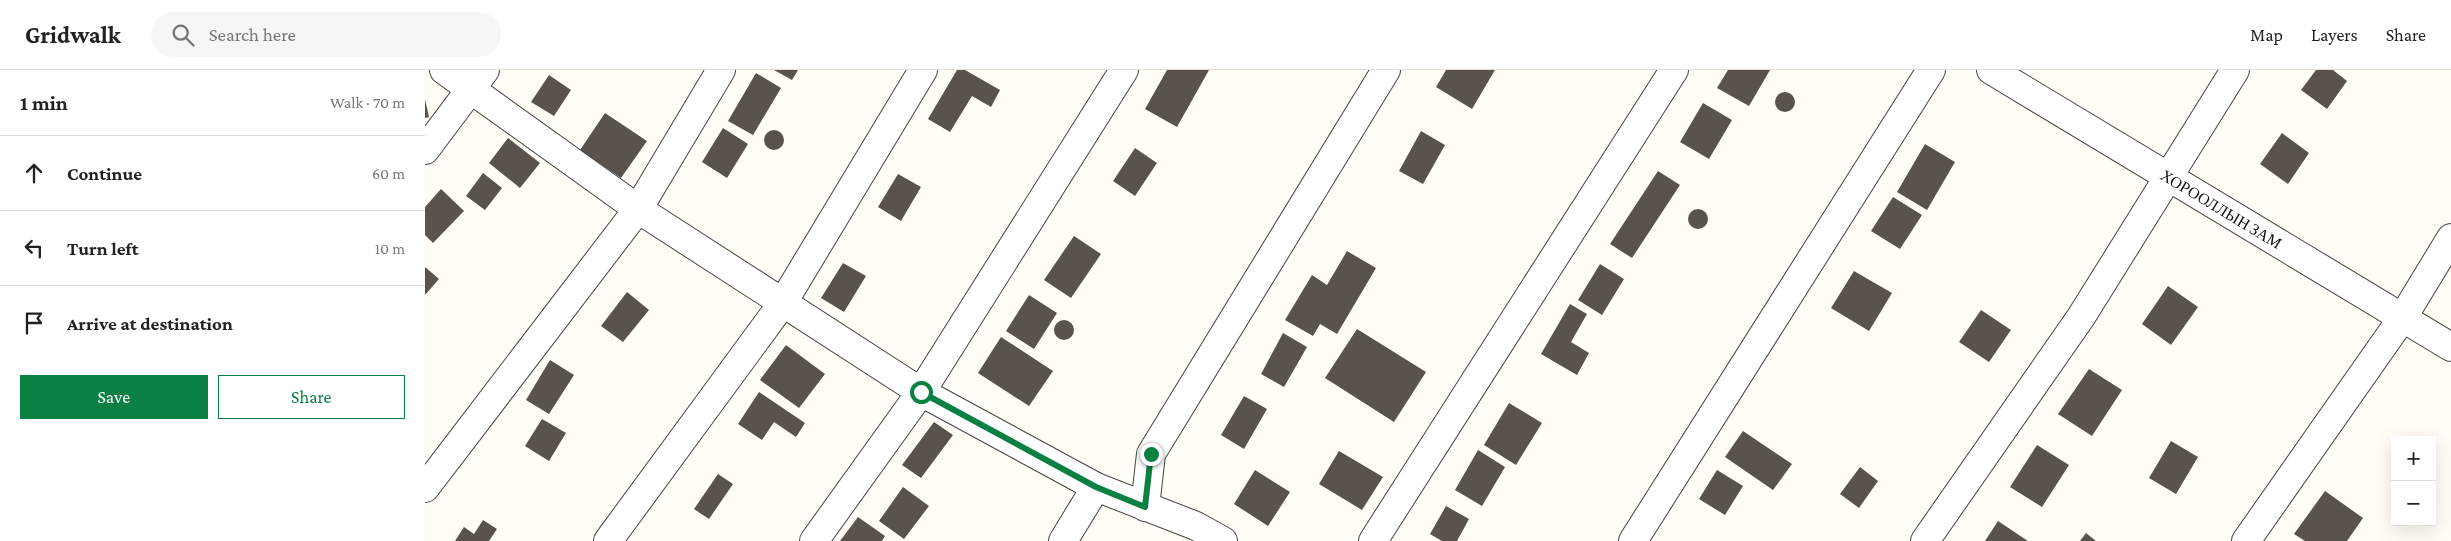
<!DOCTYPE html>
<meta charset="utf-8">
<style>
body{margin:0;font-family:"Crimson Pro",serif;background:#f6f6f6;color:#222}
.controls{position:absolute;right:15px;bottom:15px;display:grid;overflow:hidden;border-radius:0px;box-shadow:0 5px 20px #0002}
.controls button{width:45px;height:45px;display:grid;place-items:center;padding:0;border:0;border-bottom:1px solid #e0e0e0;background:#fff;color:#222;font:25px sans-serif}
.stop{position:absolute;width:15px;height:15px;margin:-11px;border:4px solid #0b8043;border-radius:50%;background:#fff}
.stop.end{background:#0b8043;border-color:#fff;box-shadow:0 1px 5px #0008}
.list{margin:0;padding:0;list-style:none}
h2{display:flex;justify-content:space-between;align-items:center;height:65px;margin:0;padding:0 20px;font-size:21px}
h2 small{font-size:16px;font-weight:400;color:#767676}
.list li{display:grid;grid-template-columns:32px 1fr auto;gap:15px;align-items:center;box-sizing:border-box;height:75px;padding:0 20px;border-top:1px solid #e0e0e0}
.list b{display:block;font-size:19px;white-space:nowrap}
.list em{font-size:16px;font-style:normal;color:#767676}
.actions{display:flex;gap:10px;padding:15px 20px}
.actions a{flex:1;padding:11px 0;border:1px solid #0b8043;border-radius:0px;text-align:center;font-size:18px;color:#0b8043}
.actions .main{background:#0b8043;color:#fff}
.icon{flex:none;width:28px;height:28px;fill:none;stroke:currentColor;stroke-width:2;stroke-linecap:round;stroke-linejoin:round}
.map{position:relative;flex:none;width:2026px;height:471px;overflow:hidden}
header{display:flex;align-items:center;gap:30px;box-sizing:border-box;height:70px;padding:0 25px;background:#fff;border-bottom:1px solid #e0e0e0}
header strong{font-size:24px}
nav{display:flex;gap:28px;margin-inline-start:auto;font-size:18px}
.search{width:350px;height:45px;background:#f6f6f6;display:flex;align-items:center;gap:12px;box-sizing:border-box;padding:0 18px;border-radius:28px;color:#767676;font-size:19px}
main{display:flex}
aside{flex:1;background:#fff}
.map>svg:first-child{display:block}
</style>
<header>
<strong>Gridwalk</strong>
<div class="search"><svg class="icon" aria-label="search" viewBox="0 0 24 24"><circle cx="10" cy="10" r="6"/><path d="M15 15l6 6"/></svg>Search here</div>
<nav><a>Map</a><a>Layers</a><a>Share</a></nav>
</header>
<main>
<aside>
<h2>1 min<small>Walk · 70 m</small></h2>
<ul class="list">
<li><svg class="icon" aria-label="ahead" viewBox="0 0 24 24"><path d="M12 20V5M6 11l6-6 6 6"/></svg><div><b>Continue</b></div><em>60 m</em></li>
<li><svg class="icon" aria-label="left" viewBox="0 0 24 24"><path d="M17 20v-9H6M10 6l-5 5 5 5"/></svg><div><b>Turn left</b></div><em>10 m</em></li>
<li><svg class="icon" aria-label="arrive" viewBox="0 0 24 24"><path d="M6 21V4h12l-3 4 3 4H6"/></svg><div><b>Arrive at destination</b></div></li>
</ul>
<div class="actions"><a class="main">Save</a><a>Share</a></div>
</aside>
<div class="map">
<svg width="2026" height="471" viewBox="0 0 2026 471">
<rect width="100%" height="100%" fill="#fffdf5"/>
<path fill="#5a524d" d="M 349,0 L 373,0 L 367,10 Z
M 532,0 L 540,0 L 575,20 L 566,37 L 547,26 L 525,62 L 503,49 Z
M 742,0 L 784,0 L 752,57 L 720,39 Z
M 1021,0 L 1070,0 L 1047,39 L 1011,17 Z
M 1303,0 L 1345,0 L 1324,36 L 1292,18 Z
M 1891,0 L 1908,0 L 1922,11 L 1902,39 L 1876,20 Z
M 331,3 L 356,18 L 328,65 L 303,51 Z
M 124,5 L 146,20 L 129,46 L 106,32 Z
M1350 32a10 10 0 1 1 20 0a10 10 0 1 1-20 0Z
M 0,29 L 4,47 L 0,48 Z
M 1278,33 L 1307,50 L 1284,89 L 1255,72 Z
M 180,43 L 222,71 L 196,108 L 155,80 Z
M 298,58 L 323,74 L 302,108 L 277,92 Z
M339 70a10 10 0 1 1 20 0a10 10 0 1 1-20 0Z
M 996,61 L 1020,75 L 998,114 L 974,101 Z
M 1857,63 L 1884,83 L 1863,114 L 1835,94 Z
M 83,68 L 115,93 L 95,118 L 64,93 Z
M 1500,74 L 1530,92 L 1502,140 L 1472,122 Z
M 710,78 L 732,93 L 710,126 L 688,111 Z
M 1233,101 L 1255,115 L 1207,188 L 1185,174 Z
M 58,103 L 77,118 L 60,140 L 41,126 Z
M 473,104 L 496,117 L 476,151 L 453,137 Z
M 16,119 L 39,141 L 8,173 L 0,165 L 0,137 Z
M 1468,127 L 1497,145 L 1475,179 L 1446,161 Z
M1263 149a10 10 0 1 1 20 0a10 10 0 1 1-20 0Z
M 649,166 L 676,184 L 646,228 L 619,210 Z
M 922,181 L 951,198 L 912,264 L 895,254 L 888,266 L 860,250 L 887,205 L 902,215 Z
M 418,193 L 441,206 L 419,242 L 396,228 Z
M 1175,194 L 1199,209 L 1177,245 L 1153,230 Z
M 0,197 L 14,209 L 0,225 Z
M 1429,201 L 1467,223 L 1444,261 L 1406,238 Z
M 1743,216 L 1773,237 L 1746,275 L 1717,254 Z
M 202,222 L 224,240 L 198,272 L 176,256 Z
M 604,225 L 632,243 L 609,279 L 581,261 Z
M 1145,234 L 1162,244 L 1146,272 L 1164,283 L 1152,305 L 1116,284 Z
M 1556,240 L 1586,260 L 1564,292 L 1534,272 Z
M629 260a10 10 0 1 1 20 0a10 10 0 1 1-20 0Z
M 932,259 L 1001,302 L 969,352 L 900,308 Z
M 858,263 L 882,277 L 859,317 L 836,304 Z
M 576,267 L 628,301 L 604,336 L 553,303 Z
M 361,275 L 400,304 L 374,338 L 335,310 Z
M 125,290 L 149,305 L 124,344 L 101,330 Z
M 1664,299 L 1697,320 L 1667,366 L 1633,344 Z
M 334,322 L 380,353 L 371,367 L 349,352 L 337,370 L 313,354 Z
M 819,326 L 842,339 L 819,379 L 796,365 Z
M 1084,333 L 1117,353 L 1091,395 L 1059,375 Z
M 117,349 L 141,363 L 124,391 L 100,376 Z
M 509,352 L 528,365 L 496,408 L 477,395 Z
M 1318,361 L 1367,394 L 1348,420 L 1300,387 Z
M 1746,371 L 1773,387 L 1751,424 L 1724,408 Z
M 1612,375 L 1644,395 L 1617,437 L 1585,417 Z
M 1053,380 L 1080,397 L 1057,436 L 1030,420 Z
M 914,381 L 958,407 L 937,440 L 894,414 Z
M 1435,397 L 1453,411 L 1434,438 L 1415,424 Z
M 830,400 L 865,422 L 843,456 L 809,434 Z
M 1292,400 L 1318,416 L 1300,445 L 1274,429 Z
M 293,404 L 308,414 L 284,449 L 269,439 Z
M 478,417 L 504,436 L 479,469 L 454,451 Z
M 1900,421 L 1938,448 L 1922,471 L 1880,471 L 1869,464 Z
M 1021,436 L 1044,449 L 1032,471 L 1017,471 L 1005,464 Z
M 433,447 L 460,466 L 457,471 L 415,471 Z
M 58,450 L 72,459 L 64,471 L 30,471 L 39,457 L 49,464 Z
M 1573,451 L 1603,471 L 1560,471 Z
M 1976,452 L 1996,452 L 1985,456 Z
M 1661,463 L 1671,471 L 1655,471 Z"/>
<g fill="none" stroke-linecap="round" stroke-linejoin="round">
<defs>
<g id="minor">
<path d="M 19,0 L 213,139 L 496,322 L 671,417 L 771,456 L 798,471"/>
<path id="s1" d="M 1566,0 L 2026,277"/>
<path d="M 0,80 L 60,0"/>
<path d="M 0,418 L 213,139 L 296,0"/>
<path d="M 720,437 L 726,384 L 961,0"/>
<path d="M 183,471 L 357,234 L 498,0"/>
<path d="M 389,471 L 496,322 L 699,0"/>
<path d="M 638,471 L 671,417"/>
<path d="M 948,471 L 1249,0"/>
<path d="M 1208,471 L 1506,0"/>
<path d="M 1500,471 L 1656,247 L 1810,0"/>
<path d="M 1821,471 L 1978,247 L 2026,168"/>
</g>
</defs>
<use href="#minor" stroke="#444" stroke-width="30"/>
<use href="#minor" stroke="#fff" stroke-width="28"/>
</g>
<g fill="none" stroke-linecap="round" stroke-linejoin="round">
<path stroke="#0b8043" stroke-width="6" d="M 496,322 L 671,417 L 720,437 L 726,384"/>
</g>
<g text-anchor="middle" stroke-width="5" stroke-linejoin="round" paint-order="stroke">
<g font-size="16" fill="#111" stroke="#fff">
<text dy="6" stroke="none"><textPath href="#s1" startOffset="269">ХОРООЛЛЫН ЗАМ</textPath></text>
</g>
</g>
</svg>
<div class="controls">
<button>+</button>
<button>−</button>
</div>
<div class="stop" style="left:496px;top:322px"></div>
<div class="stop end" style="left:726px;top:384px"></div>
</div>
</main>
